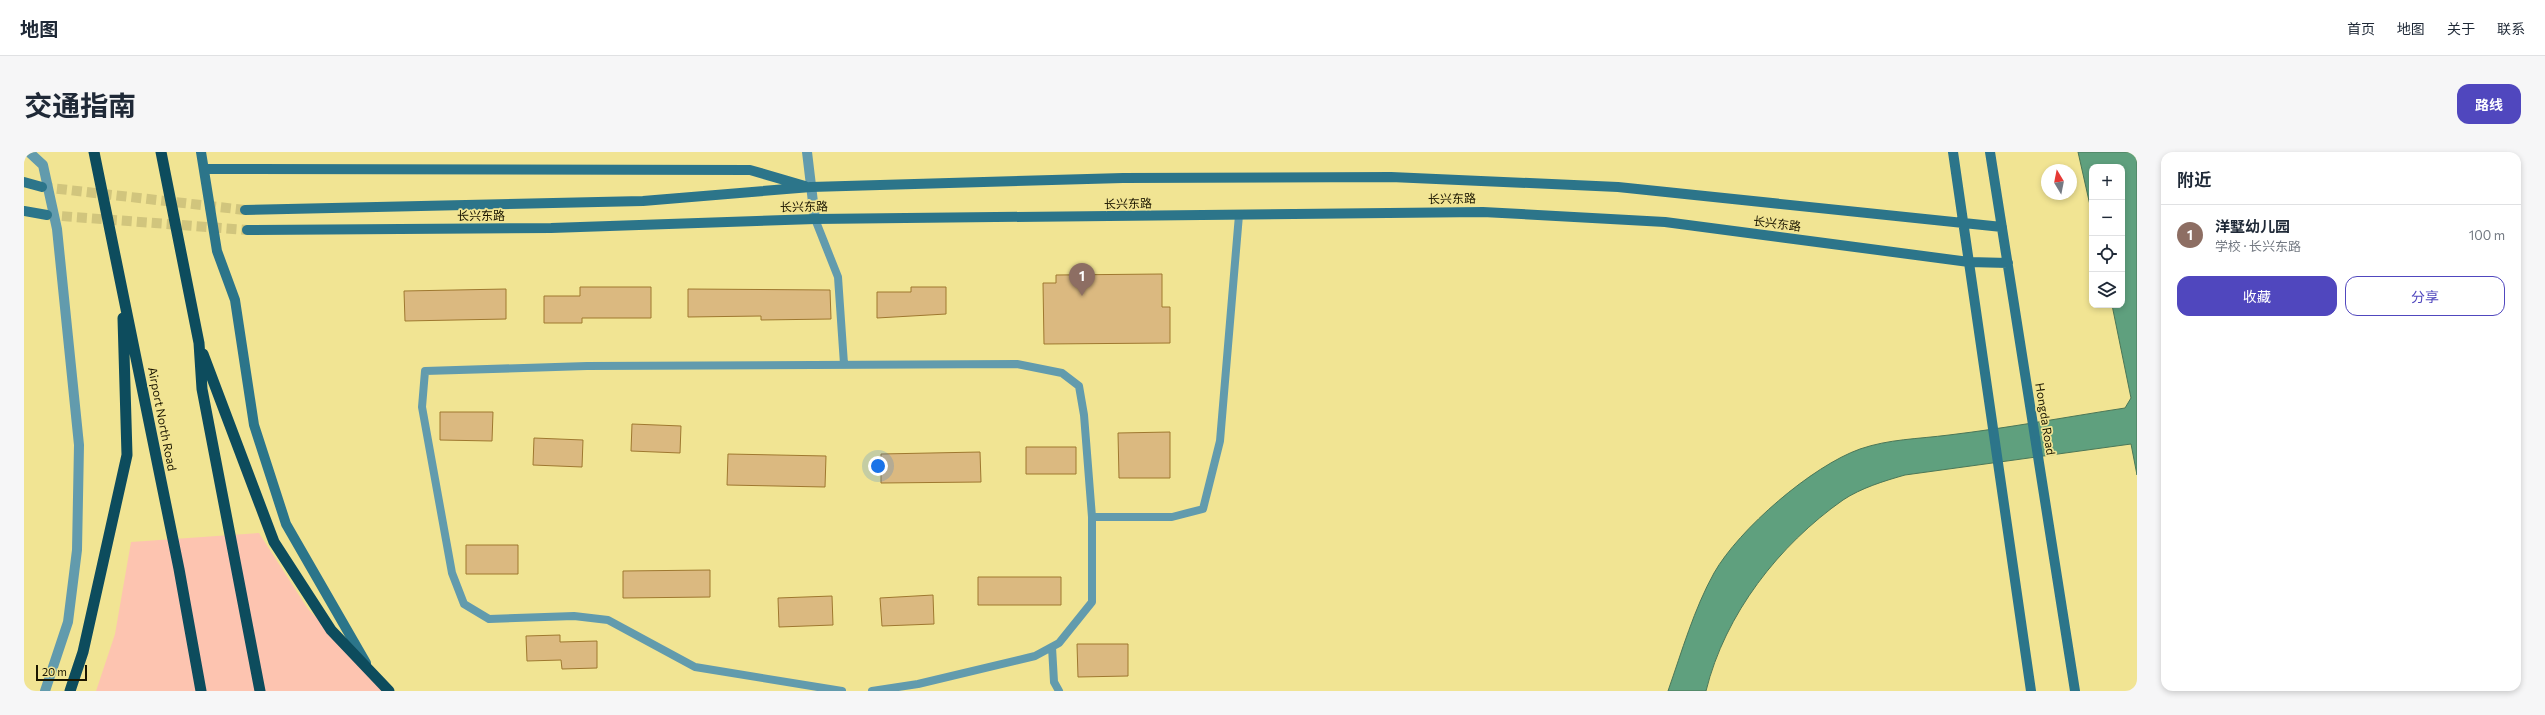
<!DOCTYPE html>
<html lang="zh">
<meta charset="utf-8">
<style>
body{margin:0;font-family:Commissioner,"Noto Sans SC",sans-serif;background:#f6f6f7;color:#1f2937}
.controls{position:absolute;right:12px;top:12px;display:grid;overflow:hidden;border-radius:8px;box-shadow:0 2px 6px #0003}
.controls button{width:36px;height:36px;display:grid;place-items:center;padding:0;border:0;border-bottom:1px solid #e0e1e3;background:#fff;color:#1f2937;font:20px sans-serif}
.compass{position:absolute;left:2017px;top:12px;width:36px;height:36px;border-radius:50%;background:#fff;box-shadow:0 2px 6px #0003;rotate:350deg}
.scale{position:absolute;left:12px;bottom:10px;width:51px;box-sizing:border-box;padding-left:4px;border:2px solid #1b1600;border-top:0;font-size:11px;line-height:14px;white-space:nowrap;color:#1b1600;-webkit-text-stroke:3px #f1e493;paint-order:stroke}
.you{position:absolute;left:854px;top:314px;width:14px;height:14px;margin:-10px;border:3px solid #fff;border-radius:50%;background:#1a73e8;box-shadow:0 0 0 6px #1a73e833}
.badge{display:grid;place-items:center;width:26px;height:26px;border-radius:50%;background:#5047be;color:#fff;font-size:13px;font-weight:700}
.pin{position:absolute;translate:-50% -33px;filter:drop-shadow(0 1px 2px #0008)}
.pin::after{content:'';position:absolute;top:21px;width:14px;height:12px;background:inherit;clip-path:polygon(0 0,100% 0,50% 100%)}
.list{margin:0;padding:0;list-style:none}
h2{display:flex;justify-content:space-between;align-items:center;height:52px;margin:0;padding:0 16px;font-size:17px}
h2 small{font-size:13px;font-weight:400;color:#747a83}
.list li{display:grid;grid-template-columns:26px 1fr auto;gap:12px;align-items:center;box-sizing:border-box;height:60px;padding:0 16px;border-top:1px solid #e0e1e3}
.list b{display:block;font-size:15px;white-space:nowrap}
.list p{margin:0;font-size:13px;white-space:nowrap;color:#747a83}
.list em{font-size:13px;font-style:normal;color:#747a83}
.actions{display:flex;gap:8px;padding:12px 16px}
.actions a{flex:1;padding:9px 0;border:1px solid #5047be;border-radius:12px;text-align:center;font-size:14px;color:#5047be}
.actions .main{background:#5047be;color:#fff}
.icon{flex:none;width:22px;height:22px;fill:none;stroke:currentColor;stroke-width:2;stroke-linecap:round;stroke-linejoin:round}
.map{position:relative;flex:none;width:2113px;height:539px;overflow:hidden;border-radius:12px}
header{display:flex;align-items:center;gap:24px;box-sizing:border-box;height:56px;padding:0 20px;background:#fff;border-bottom:1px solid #e0e1e3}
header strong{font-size:19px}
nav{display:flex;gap:22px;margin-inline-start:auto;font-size:14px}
.intro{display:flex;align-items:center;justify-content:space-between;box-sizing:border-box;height:96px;padding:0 24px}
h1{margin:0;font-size:28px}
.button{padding:10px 18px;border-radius:12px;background:#5047be;color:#fff;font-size:14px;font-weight:700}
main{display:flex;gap:24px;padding:0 24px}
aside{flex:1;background:#fff;border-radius:12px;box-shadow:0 2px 6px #0003}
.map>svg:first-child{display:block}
</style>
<header>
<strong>地图</strong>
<nav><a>首页</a><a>地图</a><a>关于</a><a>联系</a></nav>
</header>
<div class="intro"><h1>交通指南</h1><a class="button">路线</a></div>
<main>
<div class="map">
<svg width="2113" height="539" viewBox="0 0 2113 539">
<rect width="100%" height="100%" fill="#f1e493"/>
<path fill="#fdc4b0" d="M 235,381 L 284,457 L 363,539 L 72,539 L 91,482 L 107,390 Z"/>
<path fill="#5fa07e" stroke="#4b7758" d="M 2054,0 L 2113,0 L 2113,323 L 2107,292 L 1881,323 C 1860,329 1837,336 1819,348 C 1755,393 1701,462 1682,539 L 1644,539 C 1658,499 1670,457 1690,421 C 1715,377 1788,314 1836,297 C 1865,287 1894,287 1925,283 C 1984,276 2042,265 2101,256 L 2107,246 L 2088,153 L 2098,153 L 2098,15 L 2068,15 L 2068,62 Z"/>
<path fill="#dbb980" stroke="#9f782f" d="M 1138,122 L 1138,155 L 1146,155 L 1146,191 L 1020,192 L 1019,131 L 1032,131 L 1032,123 Z
M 556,135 L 627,135 L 627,166 L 558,166 L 558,171 L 520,171 L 520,144 L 556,144 Z
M 887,135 L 922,135 L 922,162 L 853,166 L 853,140 L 887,140 Z
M 482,137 L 482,167 L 381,169 L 380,139 Z
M 664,137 L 806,138 L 807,167 L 737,168 L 737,164 L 664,165 Z
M 416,260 L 469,260 L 468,289 L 416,288 Z
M 608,272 L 657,274 L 656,301 L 607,299 Z
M 1146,280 L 1146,326 L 1095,326 L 1094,281 Z
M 510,286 L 559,288 L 558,315 L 509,313 Z
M 1002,295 L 1052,295 L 1052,322 L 1002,322 Z
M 956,300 L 957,330 L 857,331 L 857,302 Z
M 704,302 L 802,304 L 801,335 L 703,333 Z
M 442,393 L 494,393 L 494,422 L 442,422 Z
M 686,418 L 686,445 L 599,446 L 599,419 Z
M 954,425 L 1037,425 L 1037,453 L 954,453 Z
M 909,443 L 910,472 L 858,474 L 856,446 Z
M 808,444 L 809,473 L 755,475 L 754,446 Z
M 536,483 L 536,490 L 573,489 L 573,516 L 538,517 L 537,508 L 503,509 L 502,484 Z
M 1053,492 L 1104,492 L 1104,524 L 1054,525 Z"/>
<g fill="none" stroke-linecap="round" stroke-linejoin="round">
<path stroke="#d1c57d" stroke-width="10" stroke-dasharray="10 5" stroke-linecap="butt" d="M 18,35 L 221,58
M 23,63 L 223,78"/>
<path stroke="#629bad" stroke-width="8" d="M 791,67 L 814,125 L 820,212
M 1068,365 L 1148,365 L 1179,357 L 1196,289 L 1215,63
M 1028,495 L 1030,530 L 1035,539
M 818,539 L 671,515 L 584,468 L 550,464 L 465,467 L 440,452 L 428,421 L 398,255 L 401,219 L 563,214 L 993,212 L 1038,221 L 1055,234 L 1060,263 L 1068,365 L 1068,450 L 1035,491 L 1011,504 L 894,532 L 848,539"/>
<path stroke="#629bad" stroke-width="10" d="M 5,0 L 19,13 L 33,77 L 55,293 L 53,398 L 44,470 L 21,539
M 783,0 L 791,67"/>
<path stroke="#2c758a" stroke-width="10" d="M 177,0 L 193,99 L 211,148 L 230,273 L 262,372 L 342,511
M 1929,0 L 2007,539
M 1966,0 L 2051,539
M 180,17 L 726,18 L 781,34
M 0,30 L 18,35
M 221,58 L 619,49 L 787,35 L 1099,26 L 1367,25 L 1594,35 L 1978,75
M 0,59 L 23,63
M 223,78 L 527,76 L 791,67 L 1459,60 L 1641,70 L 1945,110 L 1984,111"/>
<path stroke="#0d4c5d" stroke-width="11" d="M 70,0 L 155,417 L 177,539
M 137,0 L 175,191 L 178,237 L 236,539
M 179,202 L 250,390 L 307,478 L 365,539
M 46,539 L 59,500 L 103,303 L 99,166"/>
</g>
<g text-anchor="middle" stroke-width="3.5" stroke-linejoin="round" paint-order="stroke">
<g font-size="12" fill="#1b1600" stroke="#f1e493">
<text transform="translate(1428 47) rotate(-1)" y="4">长兴东路</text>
<text transform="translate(1104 52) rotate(-1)" y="4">长兴东路</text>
<text transform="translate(780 55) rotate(-1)" y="4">长兴东路</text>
<text x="457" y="68">长兴东路</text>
<text transform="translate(1753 72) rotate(7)" y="4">长兴东路</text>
<text transform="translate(138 267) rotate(79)" y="4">Airport North Road</text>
<text transform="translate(2021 267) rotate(81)" y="4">Hongda Road</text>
</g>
</g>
</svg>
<div class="controls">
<button>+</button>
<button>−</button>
<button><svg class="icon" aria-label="locate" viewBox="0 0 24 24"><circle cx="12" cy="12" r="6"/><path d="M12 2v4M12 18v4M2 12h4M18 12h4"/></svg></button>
<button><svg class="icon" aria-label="layers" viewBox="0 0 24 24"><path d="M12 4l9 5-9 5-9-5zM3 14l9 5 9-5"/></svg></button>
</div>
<svg class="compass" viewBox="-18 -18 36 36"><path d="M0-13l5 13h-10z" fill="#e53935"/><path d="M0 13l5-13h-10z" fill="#747a83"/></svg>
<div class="scale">20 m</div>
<div class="you"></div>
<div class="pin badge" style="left:1058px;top:144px;background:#8d6e63">1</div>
</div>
<aside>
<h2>附近<small></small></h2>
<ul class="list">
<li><span class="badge" style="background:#8d6e63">1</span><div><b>洋墅幼儿园</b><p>学校 · 长兴东路</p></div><em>100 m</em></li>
</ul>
<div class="actions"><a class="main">收藏</a><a>分享</a></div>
</aside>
</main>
